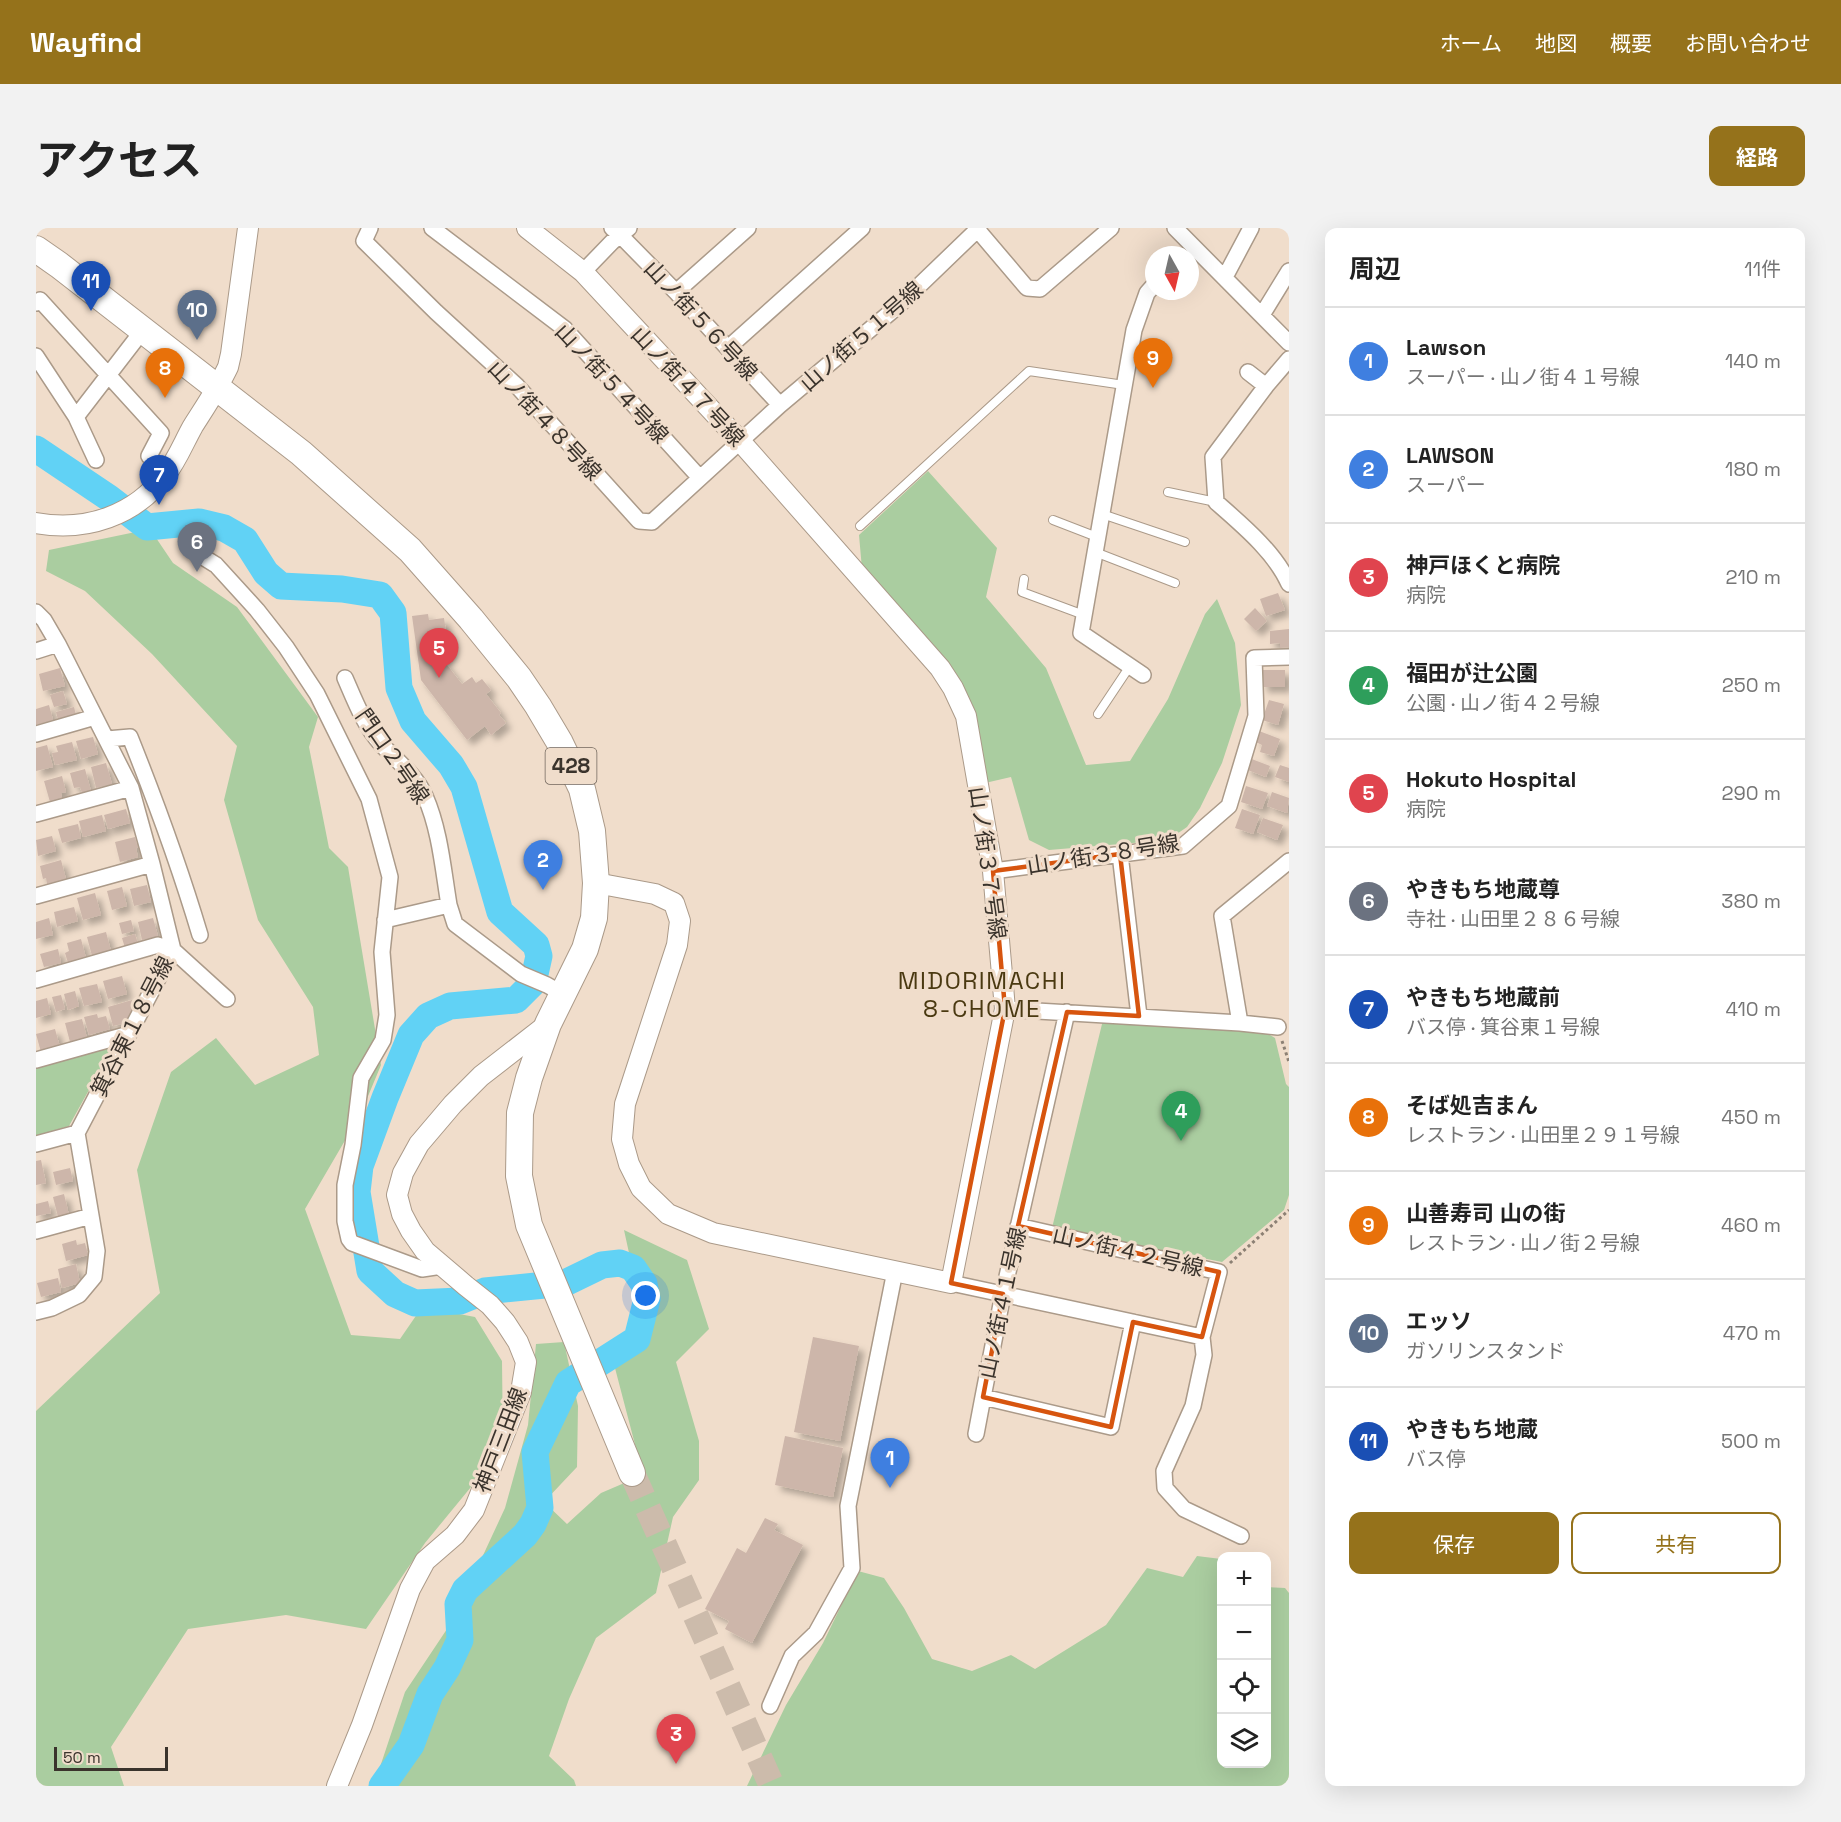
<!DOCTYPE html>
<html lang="ja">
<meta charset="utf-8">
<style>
body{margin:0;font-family:"Space Grotesk","Noto Sans JP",sans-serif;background:#f2f2f2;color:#222}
.controls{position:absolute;right:18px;bottom:18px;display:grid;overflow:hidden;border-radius:12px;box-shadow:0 6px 24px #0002}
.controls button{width:54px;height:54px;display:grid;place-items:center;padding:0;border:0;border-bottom:2px solid #e0e0e0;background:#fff;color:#222;font:30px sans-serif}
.compass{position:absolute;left:1109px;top:18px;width:54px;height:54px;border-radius:50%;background:#fff;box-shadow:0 6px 24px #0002;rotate:172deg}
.scale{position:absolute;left:18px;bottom:15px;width:114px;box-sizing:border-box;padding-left:6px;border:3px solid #3a332c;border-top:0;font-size:16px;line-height:21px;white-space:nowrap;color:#3a332c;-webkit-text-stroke:4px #f0ddcb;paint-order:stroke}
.you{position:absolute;left:610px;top:1068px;width:21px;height:21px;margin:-15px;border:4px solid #fff;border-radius:50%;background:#1a73e8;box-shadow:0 0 0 9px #1a73e833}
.badge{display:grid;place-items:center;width:39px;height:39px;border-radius:50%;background:#95721b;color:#fff;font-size:20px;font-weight:700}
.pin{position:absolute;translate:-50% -50px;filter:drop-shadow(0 2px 3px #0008)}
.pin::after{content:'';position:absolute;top:32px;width:21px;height:18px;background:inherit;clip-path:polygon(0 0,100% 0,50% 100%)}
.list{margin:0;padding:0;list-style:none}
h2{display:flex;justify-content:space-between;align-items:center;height:78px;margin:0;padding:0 24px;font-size:26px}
h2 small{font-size:20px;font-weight:400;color:#767676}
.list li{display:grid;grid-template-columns:39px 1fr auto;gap:18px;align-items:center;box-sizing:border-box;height:108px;padding:0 24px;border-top:2px solid #e0e0e0}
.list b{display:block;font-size:22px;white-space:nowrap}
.list p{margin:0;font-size:20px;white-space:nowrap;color:#767676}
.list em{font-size:20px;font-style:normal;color:#767676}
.actions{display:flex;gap:12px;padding:18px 24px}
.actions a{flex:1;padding:14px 0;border:2px solid #95721b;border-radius:12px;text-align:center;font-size:21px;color:#95721b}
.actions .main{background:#95721b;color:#fff}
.icon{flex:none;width:33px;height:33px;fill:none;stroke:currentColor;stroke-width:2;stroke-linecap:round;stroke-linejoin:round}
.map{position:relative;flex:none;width:1253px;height:1558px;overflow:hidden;border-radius:12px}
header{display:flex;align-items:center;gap:36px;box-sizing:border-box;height:84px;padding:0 30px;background:#95721b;color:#fff}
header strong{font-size:28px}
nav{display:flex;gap:33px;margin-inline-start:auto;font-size:21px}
.intro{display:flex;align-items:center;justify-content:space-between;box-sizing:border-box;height:144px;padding:0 36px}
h1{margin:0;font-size:42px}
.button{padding:15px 27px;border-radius:12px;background:#95721b;color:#fff;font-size:21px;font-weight:700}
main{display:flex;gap:36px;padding:0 36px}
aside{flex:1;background:#fff;border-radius:12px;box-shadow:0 6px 24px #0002}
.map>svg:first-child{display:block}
</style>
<header>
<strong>Wayfind</strong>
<nav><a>ホーム</a><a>地図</a><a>概要</a><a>お問い合わせ</a></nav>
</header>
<div class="intro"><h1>アクセス</h1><a class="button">経路</a></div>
<main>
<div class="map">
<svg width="1253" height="1558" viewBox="0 0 1253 1558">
<defs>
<filter id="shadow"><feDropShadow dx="5.5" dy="5.5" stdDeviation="3" flood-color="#0004"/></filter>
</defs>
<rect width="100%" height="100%" fill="#f0ddcb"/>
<path fill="#aacda0" d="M 892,243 L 961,320 L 950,369 L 1010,440 L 1050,537 L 1094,533 L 1132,471 L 1169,386 L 1181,371 L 1199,415 L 1205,477 L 1186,535 L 1164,580 L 1151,599 L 1132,612 L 1013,622 L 993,612 L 975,549 L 949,555 L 930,477 L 826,341 L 823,307 Z
M 114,301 L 137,335 L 201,379 L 282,489 L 273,519 L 293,620 L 312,639 L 345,837 L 325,885 L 269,981 L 315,1107 L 364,1111 L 386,1079 L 439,1089 L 466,1133 L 467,1220 L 389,1315 L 330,1401 L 250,1387 L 152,1401 L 75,1519 L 88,1558 L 0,1558 L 0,1183 L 124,1065 L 101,942 L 135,844 L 180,810 L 219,857 L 283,827 L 277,779 L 222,692 L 188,572 L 201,518 L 116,426 L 49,363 L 10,343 L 13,322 Z
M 1067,792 L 1229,804 L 1239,810 L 1250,856 L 1253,859 L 1253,967 L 1248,982 L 1186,1034 L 1016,1000 Z
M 72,817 L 74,824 L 33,898 L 0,908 L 0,837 Z
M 588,1002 L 651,1032 L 673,1101 L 640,1134 L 663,1213 L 663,1252 L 637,1289 L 620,1365 L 560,1410 L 533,1471 L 513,1528 L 538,1552 L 540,1558 L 339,1558 L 339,1554 L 369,1464 L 417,1392 L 469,1280 L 492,1197 L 500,1116 L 528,1114 L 542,1178 L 541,1239 L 508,1274 L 531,1296 L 565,1265 L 607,1247 L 574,1121 L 610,1103 Z
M 1161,1328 L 1185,1331 L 1186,1536 L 1230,1536 L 1231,1359 L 1249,1360 L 1253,1365 L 1253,1558 L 711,1558 L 750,1477 L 787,1415 L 822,1343 L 848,1350 L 868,1380 L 896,1431 L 936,1443 L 975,1427 L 999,1441 L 1070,1397 L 1111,1340 L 1147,1349 Z"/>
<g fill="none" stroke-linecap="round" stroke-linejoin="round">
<path stroke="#61d2f5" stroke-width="27" d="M 0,221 L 73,270 L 111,299 L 163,294 L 188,300 L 209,312 L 230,345 L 245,358 L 306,361 L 344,367 L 357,385 L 363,460 L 377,493 L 415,537 L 428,559 L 464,684 L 500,717 L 503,728 L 497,755 L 480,772 L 414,778 L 392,788 L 375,807 L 349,870 L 324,938 L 321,964 L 334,1043 L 359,1066 L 379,1075 L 424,1073 L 449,1063 L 529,1055 L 566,1037 L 584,1035 L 597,1040 L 608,1056 L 611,1071 L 601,1111 L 532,1155 L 499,1224 L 504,1280 L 497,1296 L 489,1307 L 429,1362 L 422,1376 L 424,1412 L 411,1440 L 394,1466 L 375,1517 L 346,1558"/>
</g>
<path fill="#cdb6aa" filter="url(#shadow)" d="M 1242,365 L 1249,382 L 1230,388 L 1224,371 Z
M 1219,380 L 1231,393 L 1220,403 L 1208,391 Z
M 392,386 L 393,392 L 408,390 L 413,424 L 405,425 L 406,429 L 397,430 L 399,441 L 408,433 L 426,456 L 436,449 L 440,455 L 446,451 L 455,462 L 450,466 L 465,485 L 463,487 L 470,495 L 455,507 L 449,498 L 431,512 L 385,452 L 376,388 Z
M 1253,401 L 1253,419 L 1244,420 L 1244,415 L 1234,416 L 1234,403 Z
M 24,440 L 29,458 L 7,463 L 3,446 Z
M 1226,442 L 1249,442 L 1249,459 L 1226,459 Z
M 27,463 L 31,476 L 18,479 L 14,467 Z
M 1233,472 L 1248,476 L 1242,497 L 1226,492 Z
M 13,477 L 17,492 L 0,497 L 0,481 Z
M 38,479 L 41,491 L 23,496 L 20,484 Z
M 1223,503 L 1244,511 L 1238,528 L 1224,524 L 1226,517 L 1220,514 Z
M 57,509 L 62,526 L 45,531 L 40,513 Z
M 36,514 L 41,532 L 19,537 L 16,525 L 22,524 L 20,518 Z
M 11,517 L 17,539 L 0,543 L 0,520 Z
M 1213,530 L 1234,538 L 1230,549 L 1209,541 Z
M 70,535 L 76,556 L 60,560 L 55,539 Z
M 1244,537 L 1253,540 L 1253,554 L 1239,549 Z
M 49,541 L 55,563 L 46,565 L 44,559 L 38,560 L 34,545 Z
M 26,548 L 30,564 L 25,565 L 26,570 L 14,574 L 8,553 Z
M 1210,558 L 1232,565 L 1226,581 L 1205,574 Z
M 1236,564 L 1253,570 L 1251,585 L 1231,578 Z
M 90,581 L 94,595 L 72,601 L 68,587 Z
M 1206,581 L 1224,587 L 1217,606 L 1199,600 Z
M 66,587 L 70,603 L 47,609 L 43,593 Z
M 1227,590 L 1247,597 L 1241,612 L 1221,604 Z
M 42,596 L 45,610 L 26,615 L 22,601 Z
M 16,608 L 20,623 L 2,628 L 0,612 Z
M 99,609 L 102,620 L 100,620 L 102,629 L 84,634 L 79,614 Z
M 25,632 L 30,651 L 11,656 L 10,650 L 7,651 L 4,638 Z
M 111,657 L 115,674 L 98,678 L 94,661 Z
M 86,659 L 91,678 L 76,682 L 71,663 Z
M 59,665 L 65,687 L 47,692 L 41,670 Z
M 38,679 L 42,693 L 21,699 L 18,684 Z
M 13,690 L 17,707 L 0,711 L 0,694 Z
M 117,690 L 122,708 L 106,712 L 102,694 Z
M 95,692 L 98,703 L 86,706 L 83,695 Z
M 70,704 L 75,723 L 56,728 L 51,709 Z
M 99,706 L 102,716 L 89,720 L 86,710 Z
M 45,711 L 50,730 L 32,735 L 29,725 L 33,723 L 31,715 Z
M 22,721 L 25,735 L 8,739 L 4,726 Z
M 86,748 L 91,766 L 72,771 L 67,753 Z
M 61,756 L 66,774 L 48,778 L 43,760 Z
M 39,763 L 43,778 L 32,782 L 28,766 Z
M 25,767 L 29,781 L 20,784 L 16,769 Z
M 11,770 L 15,786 L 0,790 L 0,773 Z
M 96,772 L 99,784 L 97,788 L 92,789 L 94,794 L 77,798 L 72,779 Z
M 61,786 L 62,790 L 70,788 L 74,801 L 53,807 L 48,789 Z
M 46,791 L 51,810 L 34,814 L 29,795 Z
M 19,801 L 24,819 L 5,824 L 0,806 Z
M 5,932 L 10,955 L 0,957 L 0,933 Z
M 34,940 L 37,953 L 20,957 L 17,944 Z
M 28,966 L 33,987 L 22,989 L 17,969 Z
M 12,973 L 15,985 L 0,988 L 0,976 Z
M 40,1012 L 41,1017 L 49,1015 L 52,1027 L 30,1033 L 26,1016 Z
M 40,1036 L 44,1055 L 26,1060 L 22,1041 Z
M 22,1050 L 25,1064 L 5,1069 L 1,1055 Z
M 777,1109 L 823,1118 L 804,1213 L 758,1204 Z
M 749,1208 L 807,1220 L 797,1269 L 739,1257 Z
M 729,1290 L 742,1296 L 738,1302 L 767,1317 L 716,1415 L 689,1401 L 693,1393 L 669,1381 L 701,1320 L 710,1325 Z"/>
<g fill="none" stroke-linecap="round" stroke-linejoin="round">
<path stroke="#ccbbab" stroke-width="26" stroke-dasharray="26 13" stroke-linecap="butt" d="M 596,1245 L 736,1558"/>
<defs>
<path id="service" d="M 1132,264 L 1180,274
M 1066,286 L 1149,314
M 1017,292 L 1061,309
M 824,298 L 993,143 L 1088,157
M 1059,324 L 1139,355
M 988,351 L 986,364 L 1048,387
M 1062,486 L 1094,438"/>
<path id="minor" d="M 334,0 L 328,13 L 400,84 L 481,158 L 603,293 L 616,294 L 744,177 L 862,78 L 943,0
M 396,0 L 529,101 L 664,250
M 576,0 L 585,8 L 640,64 L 744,177
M 940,0 L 991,60 L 1004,61 L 1075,0
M 1139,0 L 1253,115
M 547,44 L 576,14 L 593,0
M 1189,49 L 1215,0
M 640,64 L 712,0
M 0,75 L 4,72 L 125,205 L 113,228
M 1226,87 L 1253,43
M 692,120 L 826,0
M 0,128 L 40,189 L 60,232
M 1253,131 L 1230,158 L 1177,229 L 1180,274 C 1205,296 1239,324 1253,356
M 1212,144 L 1230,158
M 40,189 L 107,102
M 159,324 L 180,337 L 221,382 L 250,419 L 281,466 L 333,571 L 354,649 L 346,724 L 351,787 L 347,812 L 325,850 L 317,917 L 309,957 L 309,993 L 313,1011 L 316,1015 L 386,1041 L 406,1038
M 0,384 L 8,392 L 22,416 L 95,560 L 116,636 L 137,722 L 41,905 L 0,916
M 0,423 L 22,416
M 1107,447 L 1045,405 L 1098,102 L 1111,65 L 1118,57
M 309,450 C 319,473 328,497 345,516 C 360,532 380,547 389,568 C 404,602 407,641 413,677
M 0,506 L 59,489
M 71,511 L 94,509 C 120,574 144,640 164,707
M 0,586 L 95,560
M 1084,626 L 1103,788
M 957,643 L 1147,618 L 1193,578 L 1220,488 L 1218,430 L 1253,429
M 0,668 L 116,636
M 349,692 L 413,677 L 419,696 L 485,746 L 511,757 L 527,766
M 0,752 L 122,717 L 137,722 L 191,771
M 969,781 L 1204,795 L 1242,799
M 1031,784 L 967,1066 L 947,1169 L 1075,1199 L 1097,1094
M 1204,795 L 1186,688 L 1253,633
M 0,832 L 93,806
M 0,1003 L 55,988
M 915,1055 L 1166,1109 L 1183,1044 L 982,998
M 0,1084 L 16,1080 L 43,1067 L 58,1049 L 61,1023 L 41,905
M 1166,1109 L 1168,1127 L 1157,1178 L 1128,1243 L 1129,1260 L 1148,1281 L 1205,1308
M 940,1206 L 947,1169
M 734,1478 L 756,1428 L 780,1405 L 816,1340 L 812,1278 L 859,1043"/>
<path id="tertiary" d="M 491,0 L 547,44 L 704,213 L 904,440 L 917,460 L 930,488 L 957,643 L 969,781 L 915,1055 L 677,1005 L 632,986 L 605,960 L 593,936 L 586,911 L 589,876 L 641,717 L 644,693 L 638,675 L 619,666 L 560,655
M 0,295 C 50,304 99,288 130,246 C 141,232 148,214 157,198 C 169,179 182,160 192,139 L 195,126 L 212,0
M 301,1558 L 326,1497 L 374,1361 L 389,1333 L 419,1307 L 438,1282 L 485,1164 L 490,1134 L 482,1114 L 469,1094 L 454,1077 L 430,1058 L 389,1023 L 375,1003 L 366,986 L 361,967 L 367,945 L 383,916 L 417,876 L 445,848 L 512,796"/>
<path id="trunk" d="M 0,21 L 23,37 L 265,225 L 374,322 L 435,391 L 483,450 L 502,478 L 524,515 L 546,561 L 556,603 L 560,655 L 558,690 L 549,721 L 512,796 L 493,850 L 484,885 L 483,948 L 493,997 L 596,1245"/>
</defs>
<use href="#service" stroke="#ab9a89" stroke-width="10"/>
<use href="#minor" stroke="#ab9a89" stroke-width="18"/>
<use href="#tertiary" stroke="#ab9a89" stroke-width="22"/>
<use href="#trunk" stroke="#ab9a89" stroke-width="28"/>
<path stroke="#8c8074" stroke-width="3" stroke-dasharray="3 3" stroke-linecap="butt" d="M 1246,813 L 1253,834
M 1194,1035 L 1253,982"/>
<use href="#service" stroke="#fff" stroke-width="8"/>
<use href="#minor" stroke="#fff" stroke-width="15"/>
<use href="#tertiary" stroke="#fff" stroke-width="20"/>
<use href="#trunk" stroke="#fff" stroke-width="26"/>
</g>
<path fill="none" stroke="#d7550f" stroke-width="4.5" stroke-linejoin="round" d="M 1084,626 L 1103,788 L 1031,784 L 982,998 L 1183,1044 L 1166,1109 L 1097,1094 L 1075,1199 L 947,1169 L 967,1066 L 915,1055 L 969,781 L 957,643 Z"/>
<g text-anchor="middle" stroke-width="6" stroke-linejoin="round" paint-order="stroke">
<rect fill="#f0ddcb" stroke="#71665c" stroke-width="1.5" x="509.5" y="520" width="51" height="36" rx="4.5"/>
<g font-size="21" font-weight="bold" fill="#3a332c">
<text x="535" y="545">428</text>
</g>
<g font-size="22" fill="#3a332c" stroke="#f0ddcb">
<text transform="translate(665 92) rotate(47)" y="8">山ノ街５６号線</text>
<text transform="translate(825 108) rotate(-41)" y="8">山ノ街５１号線</text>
<text transform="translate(576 155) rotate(47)" y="8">山ノ街５４号線</text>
<text transform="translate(652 158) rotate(47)" y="8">山ノ街４７号線</text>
<text transform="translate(509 192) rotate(47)" y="8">山ノ街４８号線</text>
<text transform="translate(357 528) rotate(55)" y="8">門口２号線</text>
<text transform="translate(1067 626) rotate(-9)" y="8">山ノ街３８号線</text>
<text transform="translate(952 635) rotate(82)" y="8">山ノ街３７号線</text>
<text transform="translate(96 798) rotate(-63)" y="8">箕谷東１８号線</text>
<text transform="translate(1092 1023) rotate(13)" y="8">山ノ街４２号線</text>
<text transform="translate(966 1075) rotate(-78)" y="8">山ノ街４１号線</text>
<text transform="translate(464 1212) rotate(-69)" y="8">神戸三田線</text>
</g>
<g font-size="24" letter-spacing="1.5" fill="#4a3911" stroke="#f0ddcb">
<text x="946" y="761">MIDORIMACHI<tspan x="946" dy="28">8-CHOME</tspan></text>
</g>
</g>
</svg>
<div class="controls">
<button>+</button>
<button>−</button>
<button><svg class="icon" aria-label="locate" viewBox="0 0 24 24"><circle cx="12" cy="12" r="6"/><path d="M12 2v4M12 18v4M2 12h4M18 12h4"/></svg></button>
<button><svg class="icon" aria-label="layers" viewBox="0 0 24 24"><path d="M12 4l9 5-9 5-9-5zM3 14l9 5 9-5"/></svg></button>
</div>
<svg class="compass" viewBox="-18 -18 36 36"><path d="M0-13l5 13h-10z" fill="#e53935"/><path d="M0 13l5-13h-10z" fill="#767676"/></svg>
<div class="scale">50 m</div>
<div class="you"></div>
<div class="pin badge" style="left:854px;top:1260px;background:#3f7fe0">1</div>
<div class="pin badge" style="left:507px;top:662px;background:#3f7fe0">2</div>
<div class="pin badge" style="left:640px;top:1536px;background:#e0444e">3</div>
<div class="pin badge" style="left:1145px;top:913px;background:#2e9e5b">4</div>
<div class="pin badge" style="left:403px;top:450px;background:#e0444e">5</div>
<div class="pin badge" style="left:161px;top:344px;background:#6b7280">6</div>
<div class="pin badge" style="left:123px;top:277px;background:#1a4fb4">7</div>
<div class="pin badge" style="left:129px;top:170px;background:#e8710a">8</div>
<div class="pin badge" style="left:1117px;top:160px;background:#e8710a">9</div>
<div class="pin badge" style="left:161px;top:112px;background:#5c6f8a">10</div>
<div class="pin badge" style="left:55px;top:83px;background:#1a4fb4">11</div>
</div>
<aside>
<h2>周辺<small>11件</small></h2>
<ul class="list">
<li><span class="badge" style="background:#3f7fe0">1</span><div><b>Lawson</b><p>スーパー · 山ノ街４１号線</p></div><em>140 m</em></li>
<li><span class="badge" style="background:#3f7fe0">2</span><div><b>LAWSON</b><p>スーパー</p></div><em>180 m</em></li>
<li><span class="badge" style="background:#e0444e">3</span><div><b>神戸ほくと病院</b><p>病院</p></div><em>210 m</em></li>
<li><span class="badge" style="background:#2e9e5b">4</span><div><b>福田が辻公園</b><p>公園 · 山ノ街４２号線</p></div><em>250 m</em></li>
<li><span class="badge" style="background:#e0444e">5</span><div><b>Hokuto Hospital</b><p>病院</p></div><em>290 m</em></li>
<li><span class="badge" style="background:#6b7280">6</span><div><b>やきもち地蔵尊</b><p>寺社 · 山田里２８６号線</p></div><em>380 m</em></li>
<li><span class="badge" style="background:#1a4fb4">7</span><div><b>やきもち地蔵前</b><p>バス停 · 箕谷東１号線</p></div><em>410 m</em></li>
<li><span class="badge" style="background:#e8710a">8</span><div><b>そば処吉まん</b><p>レストラン · 山田里２９１号線</p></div><em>450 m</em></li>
<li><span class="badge" style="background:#e8710a">9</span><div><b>山善寿司 山の街</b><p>レストラン · 山ノ街２号線</p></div><em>460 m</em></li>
<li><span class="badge" style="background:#5c6f8a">10</span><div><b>エッソ</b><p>ガソリンスタンド</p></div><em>470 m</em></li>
<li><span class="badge" style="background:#1a4fb4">11</span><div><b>やきもち地蔵</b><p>バス停</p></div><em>500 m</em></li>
</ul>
<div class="actions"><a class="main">保存</a><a>共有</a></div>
</aside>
</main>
